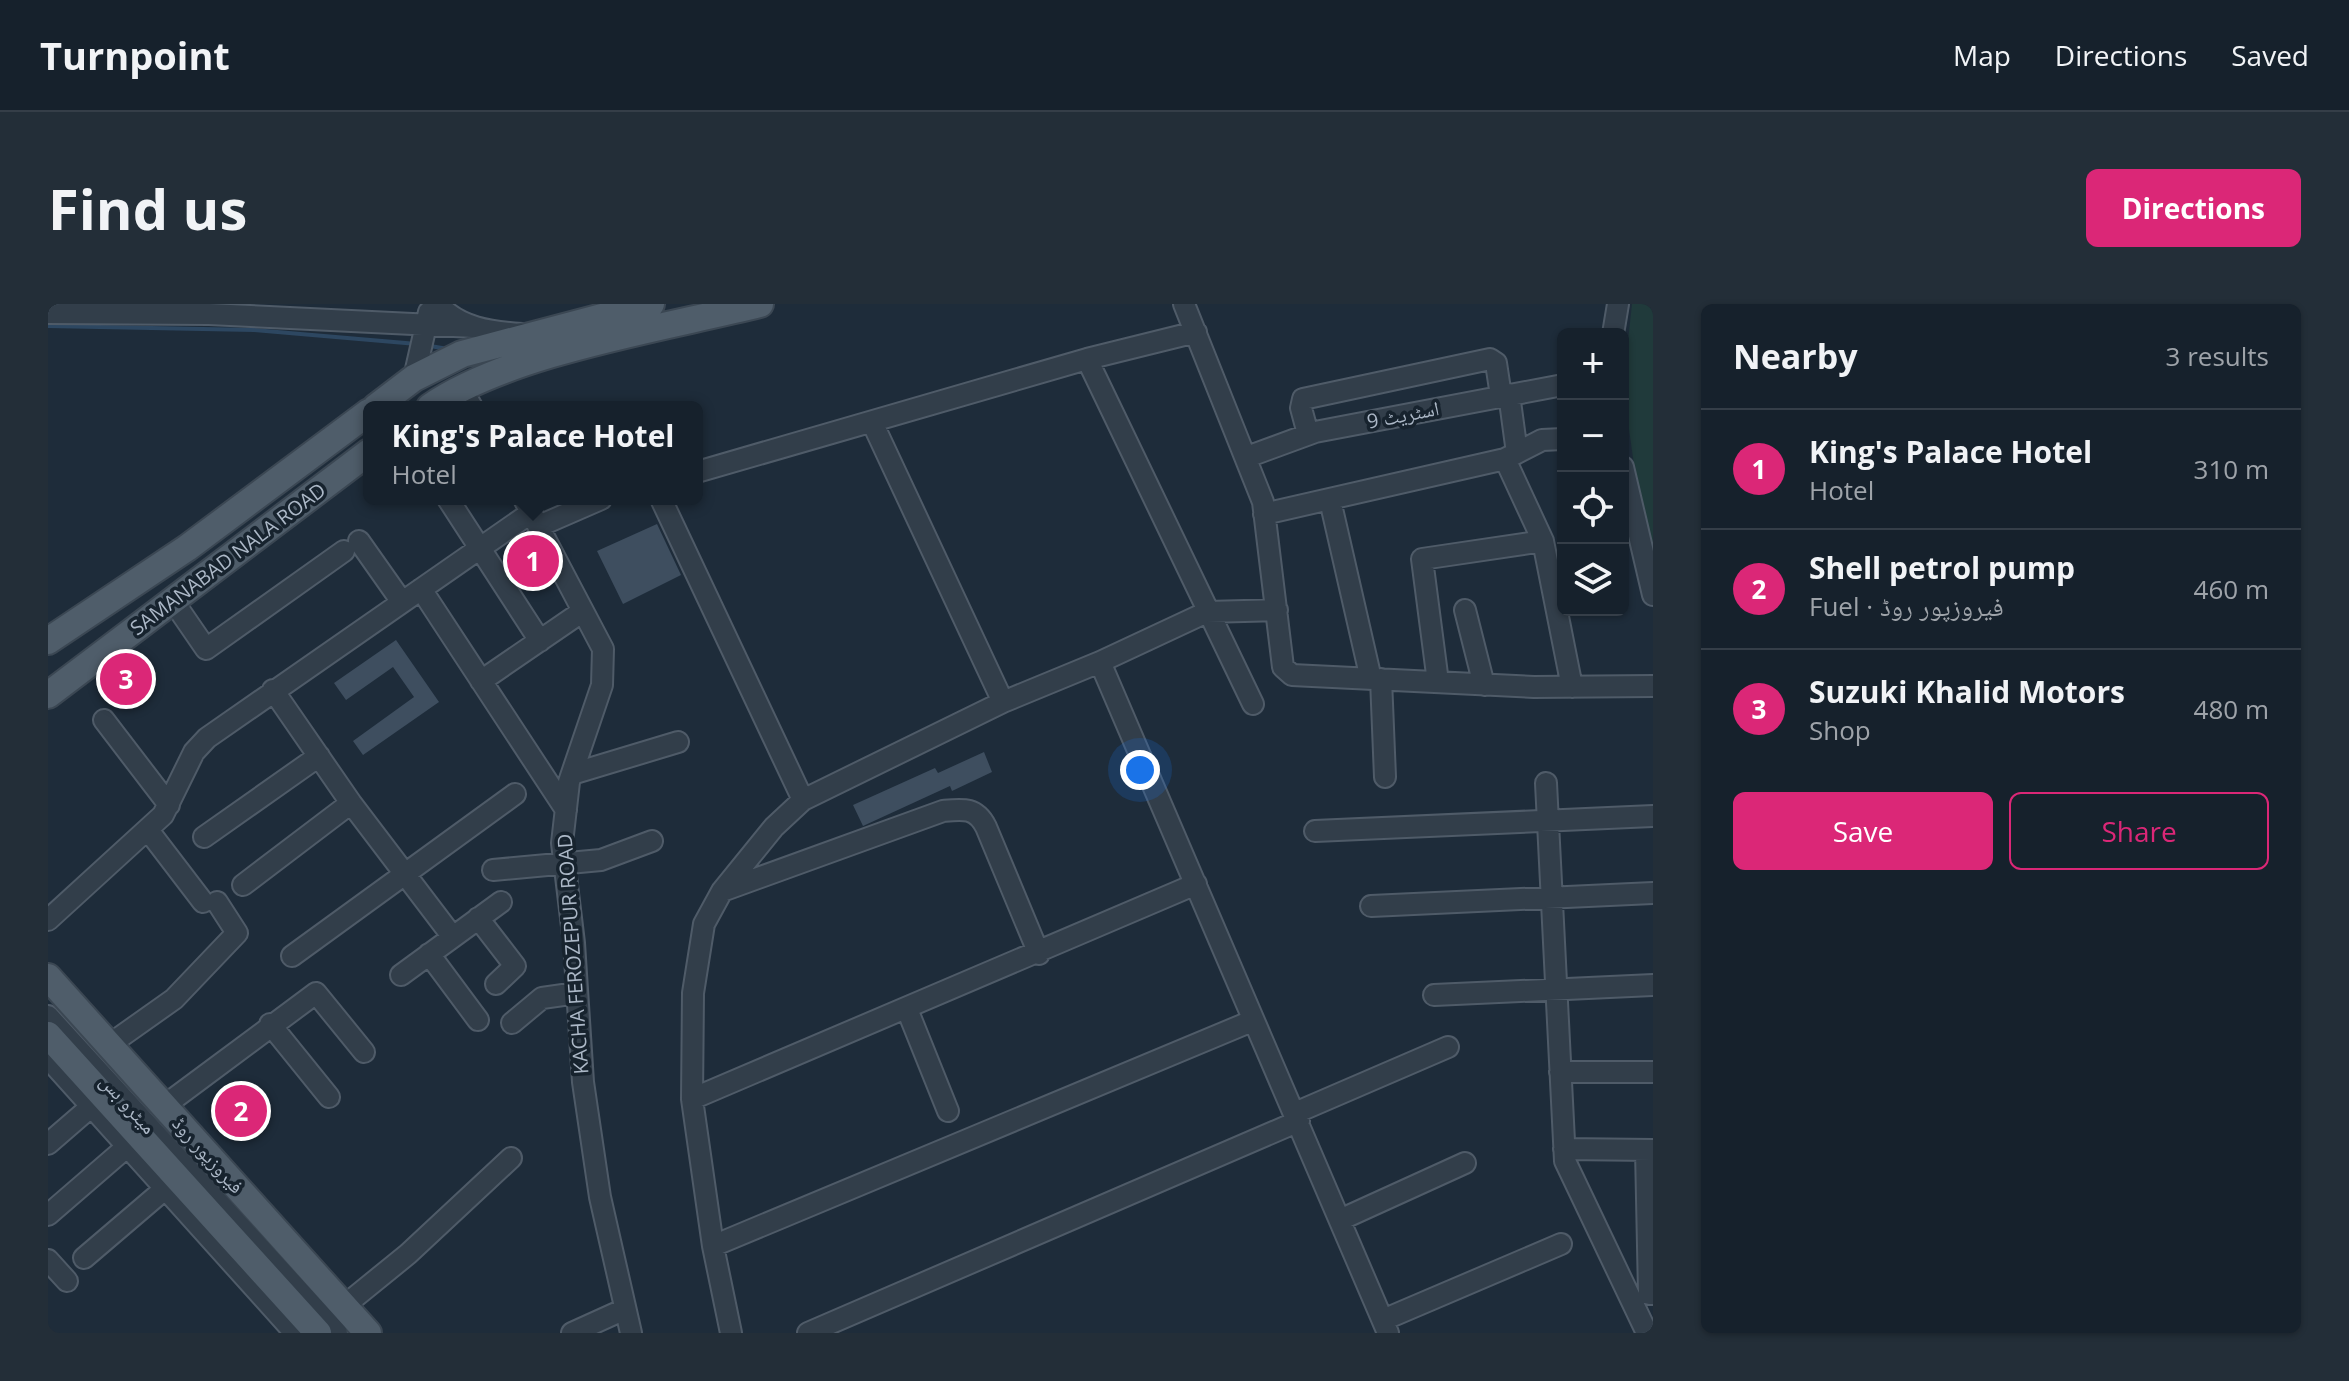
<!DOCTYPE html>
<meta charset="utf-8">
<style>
body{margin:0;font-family:"Open Sans","Noto Naskh Arabic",sans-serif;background:#232e38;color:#f1f3f6}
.controls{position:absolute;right:24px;top:24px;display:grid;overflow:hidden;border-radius:12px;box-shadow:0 2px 6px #0004}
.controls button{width:72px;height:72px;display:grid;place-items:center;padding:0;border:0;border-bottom:2px solid #353e48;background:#16212c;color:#f1f3f6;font:40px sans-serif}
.you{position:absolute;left:1092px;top:466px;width:28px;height:28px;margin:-20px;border:6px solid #fff;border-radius:50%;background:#1a73e8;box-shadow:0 0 0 12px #1a73e833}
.badge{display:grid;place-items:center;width:52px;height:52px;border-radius:50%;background:#db2777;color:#fff;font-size:26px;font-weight:700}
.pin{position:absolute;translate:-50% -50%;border:4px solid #fff;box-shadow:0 2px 8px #0006}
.popup{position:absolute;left:315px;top:97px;width:340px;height:104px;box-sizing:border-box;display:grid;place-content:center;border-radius:12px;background:#16212c;filter:drop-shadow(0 2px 6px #0005);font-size:26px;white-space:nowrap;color:#9ea3a9}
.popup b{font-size:30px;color:#f1f3f6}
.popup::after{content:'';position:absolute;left:50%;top:100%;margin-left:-16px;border:16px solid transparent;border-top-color:#16212c}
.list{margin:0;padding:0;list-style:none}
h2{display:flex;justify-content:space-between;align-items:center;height:104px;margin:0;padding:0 32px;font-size:34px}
h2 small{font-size:26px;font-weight:400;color:#9ea3a9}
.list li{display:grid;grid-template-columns:52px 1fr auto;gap:24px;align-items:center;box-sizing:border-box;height:120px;padding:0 32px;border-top:2px solid #353e48}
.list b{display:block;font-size:30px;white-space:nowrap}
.list p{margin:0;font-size:26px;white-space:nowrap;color:#9ea3a9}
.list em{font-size:26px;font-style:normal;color:#9ea3a9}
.actions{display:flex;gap:16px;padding:24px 32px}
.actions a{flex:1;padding:18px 0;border:2px solid #db2777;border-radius:12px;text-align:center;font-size:28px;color:#db2777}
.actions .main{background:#db2777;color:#fff}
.icon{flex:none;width:44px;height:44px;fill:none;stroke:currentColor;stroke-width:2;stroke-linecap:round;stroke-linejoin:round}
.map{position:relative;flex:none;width:1605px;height:1029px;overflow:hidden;border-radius:12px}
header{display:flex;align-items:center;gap:48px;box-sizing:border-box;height:112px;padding:0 40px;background:#16212c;border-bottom:2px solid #353e48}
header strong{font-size:38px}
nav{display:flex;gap:44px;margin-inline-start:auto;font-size:28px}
.intro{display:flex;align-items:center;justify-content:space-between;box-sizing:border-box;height:192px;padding:0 48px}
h1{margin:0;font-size:56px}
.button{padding:20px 36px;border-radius:12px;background:#db2777;color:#fff;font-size:28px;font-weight:700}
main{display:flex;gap:48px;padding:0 48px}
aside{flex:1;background:#16212c;border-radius:12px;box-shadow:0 2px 6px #0004}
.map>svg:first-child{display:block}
</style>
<header>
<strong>Turnpoint</strong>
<nav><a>Map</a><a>Directions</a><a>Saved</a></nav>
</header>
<div class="intro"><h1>Find us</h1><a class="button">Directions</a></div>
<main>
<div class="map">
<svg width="1605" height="1029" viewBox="0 0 1605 1029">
<rect width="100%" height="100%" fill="#1e2c3a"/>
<path fill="#203a3b" d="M 1584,0 L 1605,0 L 1605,249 L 1591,196 L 1575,83 Z"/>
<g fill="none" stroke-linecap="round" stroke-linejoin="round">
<path stroke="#2d4761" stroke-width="4" d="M 0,22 L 206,26 L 369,40
M 382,42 L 400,45"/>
</g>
<path fill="#3e4e5f" d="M 609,220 L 633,271 L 575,300 L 549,247 Z
M 348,336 L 391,398 L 315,451 L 305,437 L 366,393 L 345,363 L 298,396 L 286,379 Z
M 936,448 L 944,468 L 904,487 L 902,482 L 815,522 L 805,501 L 887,464 L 890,469 Z"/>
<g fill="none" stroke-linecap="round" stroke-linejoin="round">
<defs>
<path id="minor" d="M 390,0 C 411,24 443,28 474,30
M 1136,0 L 1215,198 L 1235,363 L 1244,371 L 1486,383 L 1605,382
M 0,9 L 161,10 L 426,23
M 1565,30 L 1570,0
M 1039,55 L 1205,400
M 366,74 L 381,8
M 413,84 L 424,103
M 1461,90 L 1469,149
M 824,118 L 955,398
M 1260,130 L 1253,104 L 1255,95 L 1442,55 L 1448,59 L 1453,92
M 1199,153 L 1267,128 L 1515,81
M 1457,155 L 1495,237 L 1524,383
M 1575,163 L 1605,291
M 649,168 L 1039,55 L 1148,28
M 400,195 L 492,337
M 476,195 L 555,345 L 554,381 L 521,478 L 514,539 L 526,639 L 535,778 L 552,893 L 583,1029
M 613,195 L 755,496
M 1282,196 L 1323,375
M 1216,210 L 1457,155 L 1494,136 L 1515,135
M 491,222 L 553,195
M 311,237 L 354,298
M 373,285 L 518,506
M 125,297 L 158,345 L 296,247
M 1417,306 L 1436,381
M 1052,358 L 1340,1029
M 1333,375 L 1337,473
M 433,377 L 535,307
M 1390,378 L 1374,255 L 1495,237
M 225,386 L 303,499 L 404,632
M 56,416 L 121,501
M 524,470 L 630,438
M 1498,479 L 1517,857 L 1599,1029
M 100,526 L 155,598
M 1267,527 L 1605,512
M 156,533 L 271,452
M 445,566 L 553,556 L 604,537
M 195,581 L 303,499
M 674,587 L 895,507 C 915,505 928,503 938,523 L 991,650
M 1323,602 L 1605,589
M 430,614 L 467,662 L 448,680
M 0,616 L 115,511 L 146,448 L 159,434 L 484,208
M 381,650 L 430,716
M 244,652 L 467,490
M 353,671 L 453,598
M 1386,691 L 1605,681
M 859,705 L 900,807
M 0,712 L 289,1029
M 464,719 L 494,694 L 529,689
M 222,720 L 281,793
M 61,741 L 126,695 L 189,629 L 169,598
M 0,754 L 247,1029
M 1512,768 L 1605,768
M 644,795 L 1148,580
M 116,802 L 268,689 L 316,748
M 1247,809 L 1400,743
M 0,840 L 45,801
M 1516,845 L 1605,846
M 1598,846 L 1601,990 L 1605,990
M 0,911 L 81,841
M 1294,915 L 1417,859
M 665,942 L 1204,717
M 36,954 L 118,884
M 0,956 L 19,977
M 296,1002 L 360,950 L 463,854
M 1335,1016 L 1513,940
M 524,1029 L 577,1005
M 683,1029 L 665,942 L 644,795 L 645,689 L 656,620 L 674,587 L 726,523 L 755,496 L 955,398 L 1052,358 L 1159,308 L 1229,306
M 760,1029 L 1251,817"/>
<path id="major" d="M 328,103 L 366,74 L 414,50 L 603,0
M 382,103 C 461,48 616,24 712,0
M 0,337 L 139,244 L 321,108
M 0,391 L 321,148
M 0,673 L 320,1029
M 0,731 L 270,1029"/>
</defs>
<use href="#minor" stroke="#4f5b68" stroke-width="24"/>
<use href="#major" stroke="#3b4753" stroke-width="30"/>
<use href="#minor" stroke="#323e4a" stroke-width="20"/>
<use href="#major" stroke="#4f5d6a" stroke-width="26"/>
</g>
<g text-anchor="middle" stroke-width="7" stroke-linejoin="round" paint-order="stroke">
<g font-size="20" fill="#acb8c7" stroke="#17232e">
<text transform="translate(1355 111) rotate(-11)" y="7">اسٹریٹ 9</text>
<text transform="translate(180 255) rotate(-37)" y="7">SAMANABAD NALA ROAD</text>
<text transform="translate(525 650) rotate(-94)" y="7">KACHA FEROZEPUR ROAD</text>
<text transform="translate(80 800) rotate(48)" y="7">میٹرو بس</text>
<text transform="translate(160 851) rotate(48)" y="7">فیروزپور روڈ</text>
</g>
</g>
</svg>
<div class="controls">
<button>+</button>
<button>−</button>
<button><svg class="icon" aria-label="locate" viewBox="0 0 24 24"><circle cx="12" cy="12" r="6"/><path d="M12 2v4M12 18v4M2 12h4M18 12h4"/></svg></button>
<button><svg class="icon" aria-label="layers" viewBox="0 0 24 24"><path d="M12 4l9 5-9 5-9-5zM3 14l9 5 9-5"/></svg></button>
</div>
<div class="you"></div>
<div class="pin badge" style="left:485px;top:257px">1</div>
<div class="popup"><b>King's Palace Hotel</b>Hotel</div>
<div class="pin badge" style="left:193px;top:807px">2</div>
<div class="pin badge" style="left:78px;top:375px">3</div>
</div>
<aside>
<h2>Nearby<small>3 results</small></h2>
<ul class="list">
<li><span class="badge">1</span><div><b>King's Palace Hotel</b><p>Hotel</p></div><em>310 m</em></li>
<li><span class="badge">2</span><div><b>Shell petrol pump</b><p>Fuel · فیروزپور روڈ</p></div><em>460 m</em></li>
<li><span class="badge">3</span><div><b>Suzuki Khalid Motors</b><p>Shop</p></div><em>480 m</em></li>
</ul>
<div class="actions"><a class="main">Save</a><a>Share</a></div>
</aside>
</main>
